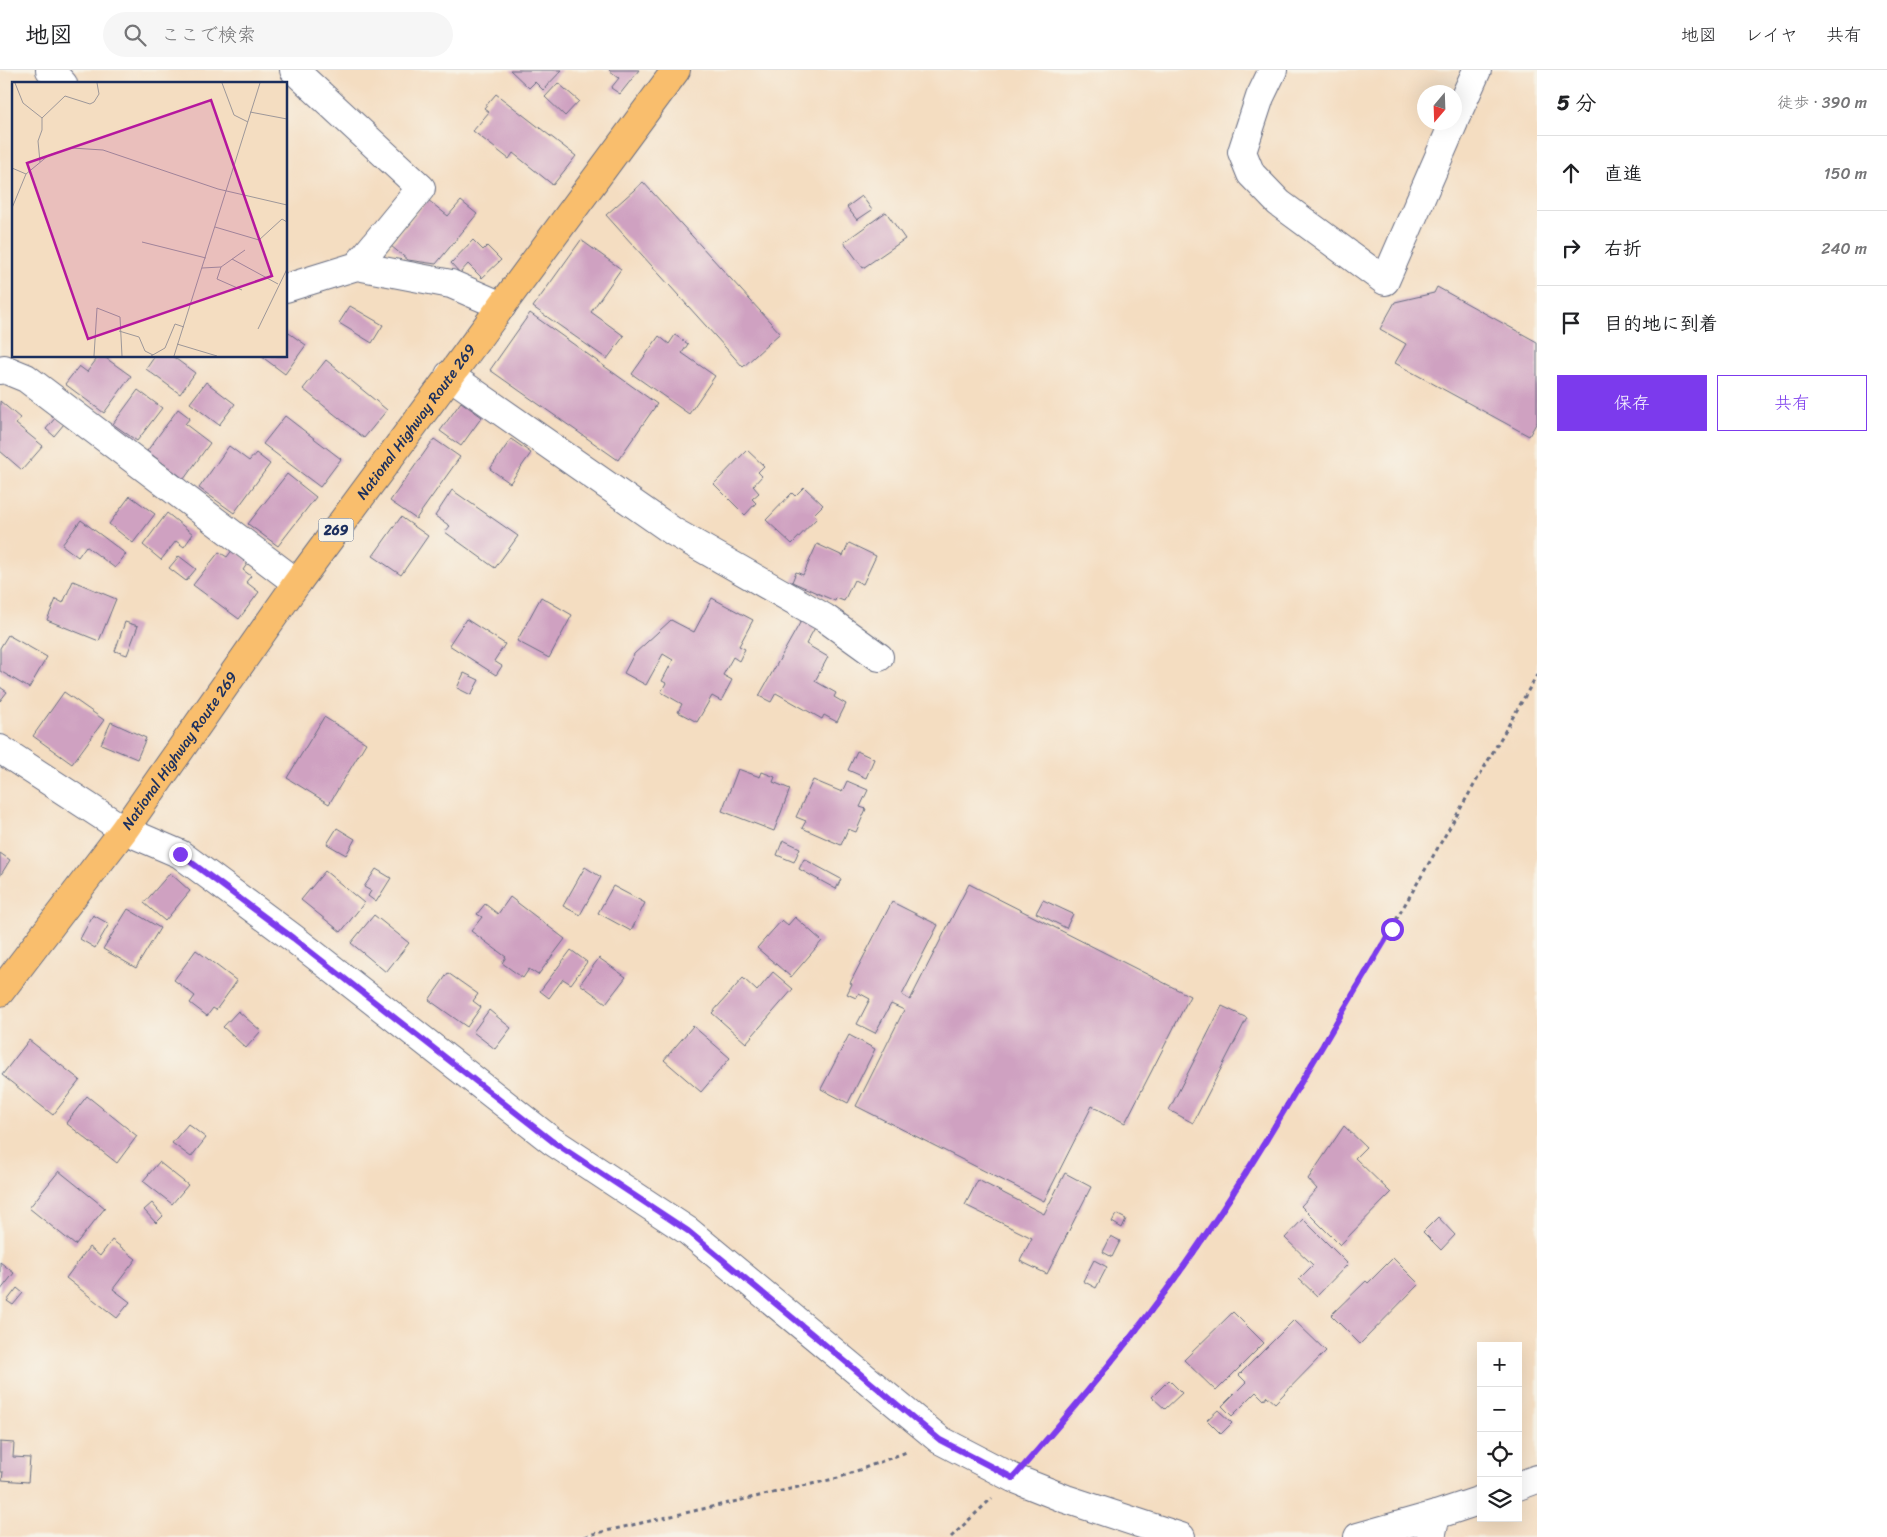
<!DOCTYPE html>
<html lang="ja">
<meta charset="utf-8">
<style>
body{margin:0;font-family:Sriracha,"Klee One",sans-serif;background:#f6f6f6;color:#202124}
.controls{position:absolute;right:15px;bottom:15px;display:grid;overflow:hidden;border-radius:0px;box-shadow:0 5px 20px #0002}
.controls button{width:45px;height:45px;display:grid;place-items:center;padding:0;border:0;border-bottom:1px solid #e0e0e0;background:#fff;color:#202124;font:25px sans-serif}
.compass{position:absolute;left:1417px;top:15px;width:45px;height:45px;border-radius:50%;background:#fff;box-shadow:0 5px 20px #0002;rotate:199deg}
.stop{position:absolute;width:15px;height:15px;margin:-11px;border:4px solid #7c3aed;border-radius:50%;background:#fff}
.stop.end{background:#7c3aed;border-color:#fff;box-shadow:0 1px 5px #0008}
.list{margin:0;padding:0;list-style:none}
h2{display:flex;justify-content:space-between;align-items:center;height:65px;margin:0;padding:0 20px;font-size:21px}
h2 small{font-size:16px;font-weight:400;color:#757577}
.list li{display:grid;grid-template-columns:32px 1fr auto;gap:15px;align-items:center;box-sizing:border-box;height:75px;padding:0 20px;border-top:1px solid #e0e0e0}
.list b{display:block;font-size:19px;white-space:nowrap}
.list em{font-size:16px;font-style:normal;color:#757577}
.actions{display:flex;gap:10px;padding:15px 20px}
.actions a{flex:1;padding:11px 0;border:1px solid #7c3aed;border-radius:0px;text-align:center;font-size:18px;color:#7c3aed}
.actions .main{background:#7c3aed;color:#fff}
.icon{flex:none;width:28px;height:28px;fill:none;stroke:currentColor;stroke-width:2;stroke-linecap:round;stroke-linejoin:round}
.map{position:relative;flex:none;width:1537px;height:1467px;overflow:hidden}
header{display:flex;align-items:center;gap:30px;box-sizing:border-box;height:70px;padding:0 25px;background:#fff;border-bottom:1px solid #e0e0e0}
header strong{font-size:24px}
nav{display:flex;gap:28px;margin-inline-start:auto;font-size:18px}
.search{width:350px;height:45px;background:#f6f6f6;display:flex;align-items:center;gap:12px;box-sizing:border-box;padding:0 18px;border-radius:28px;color:#757577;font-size:19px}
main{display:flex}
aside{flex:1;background:#fff}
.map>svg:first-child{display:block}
</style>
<header>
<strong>地図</strong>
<div class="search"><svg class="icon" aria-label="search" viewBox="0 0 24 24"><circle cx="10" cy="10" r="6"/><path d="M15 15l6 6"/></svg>ここで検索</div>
<nav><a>地図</a><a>レイヤ</a><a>共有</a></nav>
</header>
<main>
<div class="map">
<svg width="1537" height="1467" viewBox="0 0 1537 1467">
<rect width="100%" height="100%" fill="#f7f3e8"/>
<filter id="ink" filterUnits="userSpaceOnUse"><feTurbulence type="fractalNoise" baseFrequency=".02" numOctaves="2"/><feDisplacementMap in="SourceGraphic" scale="10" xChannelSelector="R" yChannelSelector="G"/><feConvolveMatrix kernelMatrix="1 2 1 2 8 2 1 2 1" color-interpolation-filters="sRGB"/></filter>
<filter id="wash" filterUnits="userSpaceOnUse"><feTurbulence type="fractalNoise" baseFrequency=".0096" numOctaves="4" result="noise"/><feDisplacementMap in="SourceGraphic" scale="20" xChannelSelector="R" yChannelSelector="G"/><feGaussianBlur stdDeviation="1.12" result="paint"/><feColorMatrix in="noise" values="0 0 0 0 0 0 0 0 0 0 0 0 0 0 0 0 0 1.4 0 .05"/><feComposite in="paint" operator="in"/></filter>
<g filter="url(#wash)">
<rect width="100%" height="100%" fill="#f4ddc1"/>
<g id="blocks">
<path fill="#cfa1c1" d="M 510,0 L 562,0 L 543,20 L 535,12 L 529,18 Z
M 609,0 L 639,0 L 620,24 L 611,18 L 619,8 Z
M 558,13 L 579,31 L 565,46 L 545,27 Z
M 496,24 L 576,86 L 553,115 L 513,83 L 509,89 L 473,61 L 489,42 L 484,38 Z
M 643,112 L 780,263 L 743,297 L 606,145 Z
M 862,126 L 872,140 L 857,150 L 847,137 Z
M 428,130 L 448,146 L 461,131 L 477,144 L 436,194 L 408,190 L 391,176 Z
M 886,142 L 905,169 L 863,198 L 844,172 Z
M 473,170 L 483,180 L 487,176 L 501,190 L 482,208 L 468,194 L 460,203 L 451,193 Z
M 581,170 L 621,199 L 591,242 L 624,266 L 607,289 L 533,237 Z
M 1437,217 L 1537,272 L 1537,352 L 1529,366 L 1395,293 L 1406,274 L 1380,259 L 1395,232 L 1434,223 Z
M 350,236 L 383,255 L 372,273 L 339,253 Z
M 530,243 L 657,334 L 618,390 L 490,300 Z
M 286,261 L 306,275 L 285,304 L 261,286 L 286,286 Z
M 675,265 L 688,274 L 682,283 L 715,306 L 689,344 L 632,304 L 659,266 L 669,274 Z
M 99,286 L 103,286 L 131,306 L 104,343 L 65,314 L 79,296 L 87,302 Z
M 155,286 L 172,286 L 195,303 L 180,324 L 146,299 Z
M 326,290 L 387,340 L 364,368 L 303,319 Z
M 206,312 L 235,334 L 219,355 L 190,333 Z
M 138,320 L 162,338 L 137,371 L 113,354 Z
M 0,331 L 20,348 L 16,354 L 43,376 L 22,400 L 0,381 Z
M 461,332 L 482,347 L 461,376 L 440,361 Z
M 178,339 L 190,348 L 185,354 L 210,373 L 184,409 L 147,381 Z
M 285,346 L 341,389 L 320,417 L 263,374 Z
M 56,347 L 64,354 L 54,366 L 46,359 Z
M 434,369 L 460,387 L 416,449 L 390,431 Z
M 511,369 L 531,383 L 510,413 L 490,399 Z
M 229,376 L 249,391 L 256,383 L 270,394 L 234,443 L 199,418 Z
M 747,380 L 764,396 L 758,402 L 762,406 L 753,416 L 759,423 L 752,429 L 756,433 L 745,445 L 714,414 Z
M 287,404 L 316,427 L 278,476 L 248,454 Z
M 804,417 L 823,435 L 814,444 L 817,448 L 792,474 L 766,450 L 792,423 L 795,426 Z
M 452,420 L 518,466 L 495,498 L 445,462 L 450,456 L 435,446 Z
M 130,426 L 155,444 L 133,473 L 109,454 Z
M 167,443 L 193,464 L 184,477 L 176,471 L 161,490 L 143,475 Z
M 401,447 L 428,466 L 401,505 L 373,486 Z
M 81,450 L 126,484 L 115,498 L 86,476 L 78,487 L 62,475 Z
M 849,473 L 876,486 L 863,514 L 854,510 L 844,531 L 836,528 L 835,531 L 792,512 L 796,502 L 803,505 L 817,474 L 843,486 Z
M 233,479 L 249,491 L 243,500 L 251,506 L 246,512 L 259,522 L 239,549 L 193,515 L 219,482 L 227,487 Z
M 179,486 L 196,499 L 186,511 L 169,498 Z
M 73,511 L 116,529 L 99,571 L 47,550 L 56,529 L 63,533 Z
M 541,527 L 572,545 L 549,588 L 517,571 Z
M 712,528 L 753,550 L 739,576 L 745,579 L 739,591 L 733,587 L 723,605 L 732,610 L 721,631 L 712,626 L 697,652 L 678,642 L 682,634 L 661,622 L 666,613 L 662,611 L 673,590 L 663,584 L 646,615 L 624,603 L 634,584 L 671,550 L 694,562 Z
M 805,544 L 818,552 L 806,574 L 828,587 L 815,611 L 836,623 L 834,627 L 846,634 L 837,652 L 824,645 L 822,649 L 776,623 L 771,632 L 759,626 Z
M 466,549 L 505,574 L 494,591 L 502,596 L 496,605 L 449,575 Z
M 125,552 L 138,556 L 127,585 L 115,581 Z
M 8,565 L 47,587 L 29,618 L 0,601 L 0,578 Z
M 464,603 L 479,610 L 471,625 L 457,618 Z
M 0,617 L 7,622 L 0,631 Z
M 64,622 L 104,650 L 72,694 L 33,666 Z
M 324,647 L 366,673 L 329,734 L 287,708 Z
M 111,652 L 146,668 L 137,689 L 101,674 Z
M 857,681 L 874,689 L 866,708 L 848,700 Z
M 738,699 L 760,707 L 762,702 L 775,707 L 773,712 L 790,719 L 774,761 L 722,741 Z
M 813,710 L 842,722 L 847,711 L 868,720 L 860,737 L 866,739 L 856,762 L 848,759 L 841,775 L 802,758 L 806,751 L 796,747 Z
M 337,758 L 355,769 L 346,785 L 327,774 Z
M 783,770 L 800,778 L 794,792 L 777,785 Z
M 0,783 L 10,790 L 0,806 Z
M 804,789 L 841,809 L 836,819 L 799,799 Z
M 585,797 L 601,807 L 580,845 L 563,836 Z
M 376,799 L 391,808 L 376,832 L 368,826 L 371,821 L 364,817 Z
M 325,801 L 364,833 L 341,862 L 301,830 Z
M 170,803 L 190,821 L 165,851 L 144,833 Z
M 969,814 L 1190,926 L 1125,1053 L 1092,1036 L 1044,1131 L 856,1036 L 904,940 L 891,934 L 875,963 L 857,954 L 870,929 L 859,923 L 856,928 L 847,924 L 852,914 L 850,913 L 892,832 L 938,855 L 902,925 L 910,930 Z
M 613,816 L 645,833 L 631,861 L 598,843 Z
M 510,827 L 565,869 L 538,905 L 529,899 L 523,908 L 502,893 L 506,887 L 471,861 L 482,847 L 477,844 L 485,834 L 498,844 Z
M 1043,830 L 1073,844 L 1066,858 L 1036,843 Z
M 128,839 L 160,858 L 136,898 L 103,879 Z
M 93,845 L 109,854 L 95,878 L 80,869 Z
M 374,845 L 409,873 L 386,902 L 351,873 Z
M 795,847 L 822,871 L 791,907 L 757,878 L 782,850 L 788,855 Z
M 196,880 L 237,911 L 216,940 L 213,938 L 207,946 L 190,933 L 195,926 L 174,910 Z
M 571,880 L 587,892 L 571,914 L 563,909 L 549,928 L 540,921 Z
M 599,888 L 626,907 L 606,933 L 580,914 Z
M 773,902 L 793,919 L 746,973 L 712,943 L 743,908 L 757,921 Z
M 448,903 L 478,924 L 473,931 L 481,937 L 467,957 L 429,930 Z
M 1222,936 L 1247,948 L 1193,1053 L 1169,1040 Z
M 489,940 L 511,958 L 495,979 L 473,962 Z
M 238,941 L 261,961 L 246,978 L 223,957 Z
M 693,956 L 730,988 L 701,1022 L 664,990 Z
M 849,965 L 875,979 L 848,1033 L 821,1019 Z
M 29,970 L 80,1010 L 53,1045 L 2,1005 Z
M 87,1026 L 137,1066 L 117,1093 L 66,1053 Z
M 188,1054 L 206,1068 L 191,1087 L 172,1073 Z
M 1344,1056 L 1366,1077 L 1355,1088 L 1391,1123 L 1340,1175 L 1301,1136 L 1317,1119 L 1308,1109 Z
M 159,1092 L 188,1115 L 172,1134 L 143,1111 Z
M 59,1101 L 105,1138 L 75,1175 L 29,1138 Z
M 1065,1103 L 1091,1117 L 1047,1204 L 1020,1191 L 1032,1168 L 965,1135 L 978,1110 L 1044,1144 Z
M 152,1133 L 163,1146 L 156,1153 L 144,1140 Z
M 1116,1144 L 1126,1149 L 1122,1158 L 1112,1152 Z
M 1438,1147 L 1455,1165 L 1441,1180 L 1423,1162 Z
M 1303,1149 L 1348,1194 L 1317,1226 L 1299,1209 L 1313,1195 L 1285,1168 Z
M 1111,1166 L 1120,1171 L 1112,1187 L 1103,1182 Z
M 112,1170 L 136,1189 L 113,1219 L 130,1232 L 117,1248 L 66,1208 L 89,1177 L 100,1186 Z
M 1393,1188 L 1419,1214 L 1360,1274 L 1331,1245 L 1366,1211 L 1368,1213 Z
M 1094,1190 L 1107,1197 L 1096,1218 L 1083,1211 Z
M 0,1192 L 14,1203 L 0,1221 Z
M 17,1218 L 23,1223 L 13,1235 L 7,1231 Z
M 1233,1242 L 1264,1273 L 1216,1321 L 1184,1290 Z
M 1294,1250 L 1326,1281 L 1275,1333 L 1267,1326 L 1264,1330 L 1256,1322 L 1232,1346 L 1222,1336 L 1246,1312 L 1239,1305 Z
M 1169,1310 L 1182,1323 L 1165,1339 L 1152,1327 Z
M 1218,1340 L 1232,1353 L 1221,1364 L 1207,1350 Z
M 0,1372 L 14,1373 L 13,1387 L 30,1388 L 28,1412 L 2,1410 L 3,1402 L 0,1402 Z"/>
</g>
</g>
<g filter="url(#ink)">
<use href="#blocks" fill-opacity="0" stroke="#676c81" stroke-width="1"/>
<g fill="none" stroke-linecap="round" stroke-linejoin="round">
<defs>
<path id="minor" d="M 50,0 L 63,14
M 294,0 L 421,118 L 357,196
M 1273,0 L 1260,27 L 1242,82 L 1251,104 L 1279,133 L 1385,211 L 1454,52
M 1454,51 L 1477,0
M 286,218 L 357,196 L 451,214 L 502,236
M 0,300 L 4,299 L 26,308 L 297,513
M 449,305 L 674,462 L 825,548 L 879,587
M 0,679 L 124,760
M 1431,1467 L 1436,1445"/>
<path id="tertiary" d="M 124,760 L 180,784 L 293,868 L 552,1071 L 688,1161 L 940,1370 L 1013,1408 L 1066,1429 L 1181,1467
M 1518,1416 L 1537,1409
M 1358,1467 L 1436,1445 L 1481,1430"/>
<g id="trunk">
<path id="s1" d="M 0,922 L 124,760 L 297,513 L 676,0"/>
</g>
</defs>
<use href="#minor" stroke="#676c81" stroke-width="30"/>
<use href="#tertiary" stroke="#676c81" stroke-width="30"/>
<use href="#trunk" stroke="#676c81" stroke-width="30"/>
<path stroke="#676c81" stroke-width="3" stroke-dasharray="4 4" stroke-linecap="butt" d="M 1033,1385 C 1109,1299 1181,1208 1242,1110 C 1275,1055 1307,1000 1340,945 C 1407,832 1472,719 1537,605
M 585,1467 L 593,1464 L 838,1408 L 909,1381
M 951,1467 L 992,1428"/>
<use href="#minor" stroke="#fff" stroke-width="28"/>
<use href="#tertiary" stroke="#fff" stroke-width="28"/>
<use href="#trunk" stroke="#f9be6d" stroke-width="28"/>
</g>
</g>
<g fill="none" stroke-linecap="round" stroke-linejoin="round" filter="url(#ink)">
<path stroke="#7c3aed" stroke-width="6" d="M 180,784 L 293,868 L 552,1071 L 688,1161 L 940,1370 L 1013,1408 C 1075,1338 1132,1269 1186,1193 C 1261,1087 1324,971 1392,859"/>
</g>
<g text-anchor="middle" stroke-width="4" stroke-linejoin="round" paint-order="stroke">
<rect fill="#f7f3e8" stroke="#5d6a87" stroke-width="1" x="318.5" y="448.5" width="35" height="23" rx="4"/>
<g font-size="14" font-weight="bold" fill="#1b2f5e">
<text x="336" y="465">269</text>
</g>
<g font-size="15" fill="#1b2f5e" stroke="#f7f3e8">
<text dy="5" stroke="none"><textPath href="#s1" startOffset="706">National Highway Route 269</textPath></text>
<text dy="5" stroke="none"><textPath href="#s1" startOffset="301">National Highway Route 269</textPath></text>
</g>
</g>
<g transform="translate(12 12)">
<rect width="275" height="275" fill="#f4ddc1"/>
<path fill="none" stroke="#9d9799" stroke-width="1" d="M 3,1 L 11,21 L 30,36 L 30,48 L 26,59 L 28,80M 210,1 L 222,33 L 236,40M 238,30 L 275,37M 30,36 L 53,14 L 78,22 L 82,20 L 87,12 L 85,1M 0,86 L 14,92M 0,126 L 14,92 L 37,73 L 60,66 L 91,68 L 206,107 L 275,123M 203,145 L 247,158 L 270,137 L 275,140M 130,160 L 194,176M 220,177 L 266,202M 209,185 L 205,197 L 230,208M 190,186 L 209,185 L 233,168M 246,247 L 275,187M 107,249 L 127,255 L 133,269 L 141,273M 165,262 L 205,274M 82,274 L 85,226 L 108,235 L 110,274M 139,274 L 153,266 L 163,242 L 172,245M 162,274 L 248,1"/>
<path fill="#b5179e" fill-opacity="0.15" stroke="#b5179e" stroke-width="2.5" d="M 199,18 L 260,194 L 76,257 L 15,81 Z"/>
<rect width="275" height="275" fill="none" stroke="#1b2f5e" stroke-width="2.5"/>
</g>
</svg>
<div class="controls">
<button>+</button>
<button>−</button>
<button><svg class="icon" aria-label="locate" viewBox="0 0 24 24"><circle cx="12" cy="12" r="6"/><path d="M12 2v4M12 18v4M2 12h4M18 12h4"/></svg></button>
<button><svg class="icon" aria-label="layers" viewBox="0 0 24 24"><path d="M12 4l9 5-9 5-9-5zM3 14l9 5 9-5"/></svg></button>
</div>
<svg class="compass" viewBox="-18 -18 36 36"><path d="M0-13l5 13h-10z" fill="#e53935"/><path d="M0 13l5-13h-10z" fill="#757577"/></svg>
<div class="stop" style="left:1392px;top:859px"></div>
<div class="stop end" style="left:180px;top:784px"></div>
</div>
<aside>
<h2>5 分<small>徒歩 · 390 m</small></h2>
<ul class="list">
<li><svg class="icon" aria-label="ahead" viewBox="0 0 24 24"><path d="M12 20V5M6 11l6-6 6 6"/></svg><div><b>直進</b></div><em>150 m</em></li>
<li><svg class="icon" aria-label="right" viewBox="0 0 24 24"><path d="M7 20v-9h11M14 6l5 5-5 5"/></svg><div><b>右折</b></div><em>240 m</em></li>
<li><svg class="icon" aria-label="arrive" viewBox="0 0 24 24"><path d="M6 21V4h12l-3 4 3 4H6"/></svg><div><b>目的地に到着</b></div></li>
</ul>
<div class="actions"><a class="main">保存</a><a>共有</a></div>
</aside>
</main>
